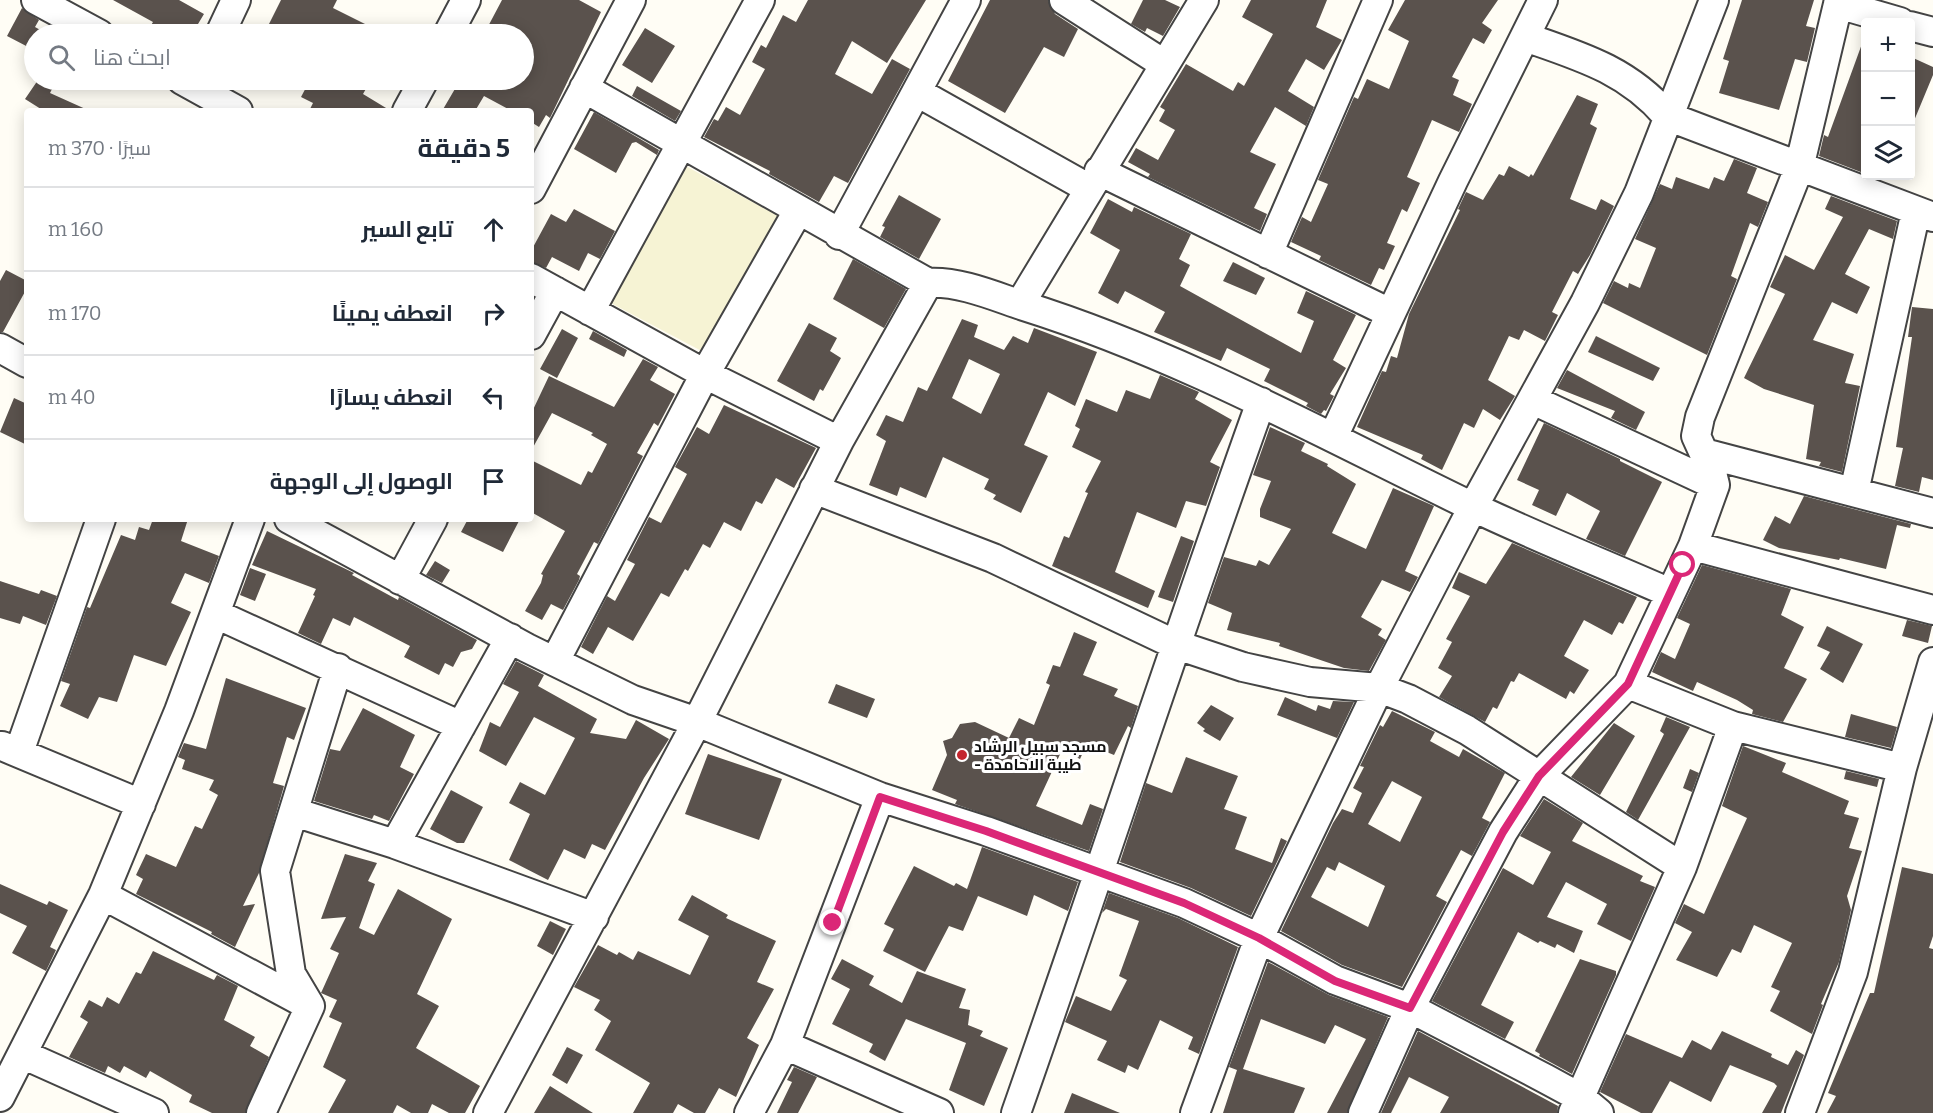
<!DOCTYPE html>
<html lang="ar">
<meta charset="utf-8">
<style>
body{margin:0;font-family:Bitter,Cairo,serif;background:#f6f6f7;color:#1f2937;direction:rtl}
.controls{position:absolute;right:18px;top:18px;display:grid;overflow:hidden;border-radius:6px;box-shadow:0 3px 15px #0003}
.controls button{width:54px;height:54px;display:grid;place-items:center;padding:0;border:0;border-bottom:2px solid #e0e1e3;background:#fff;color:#1f2937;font:30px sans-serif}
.stop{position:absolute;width:18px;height:18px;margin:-14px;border:4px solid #db2777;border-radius:50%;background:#fff}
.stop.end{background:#db2777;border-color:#fff;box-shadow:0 2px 6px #0008}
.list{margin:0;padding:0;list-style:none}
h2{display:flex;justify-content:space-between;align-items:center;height:78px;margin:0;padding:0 24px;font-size:26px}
h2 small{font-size:20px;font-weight:400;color:#747a83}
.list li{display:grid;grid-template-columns:39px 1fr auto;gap:18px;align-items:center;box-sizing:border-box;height:84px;padding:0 24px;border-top:2px solid #e0e1e3}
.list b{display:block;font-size:22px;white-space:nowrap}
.list em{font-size:20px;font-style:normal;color:#747a83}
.icon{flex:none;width:33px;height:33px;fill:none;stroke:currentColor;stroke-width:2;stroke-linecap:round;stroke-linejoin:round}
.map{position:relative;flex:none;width:1933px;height:1113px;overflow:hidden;direction:ltr}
.search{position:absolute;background:#fff;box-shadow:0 3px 15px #0003;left:24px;top:24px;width:510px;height:66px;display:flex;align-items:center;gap:15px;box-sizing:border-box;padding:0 21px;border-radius:33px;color:#747a83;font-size:22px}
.panel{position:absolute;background:#fff;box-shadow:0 3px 15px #0003;left:24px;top:108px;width:510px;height:414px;border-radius:6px;direction:rtl}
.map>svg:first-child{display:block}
</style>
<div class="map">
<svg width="1933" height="1113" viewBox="0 0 1933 1113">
<rect width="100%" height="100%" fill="#fffdf5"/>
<path fill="#f6f3d4" d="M 680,163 L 786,220 L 713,357 L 607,301 Z"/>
<path fill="#5a524d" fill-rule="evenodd" d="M 113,0 L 179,0 L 204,14 L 192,34 L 163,34 L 150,27 L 153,22 Z
M 281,0 L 337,0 L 333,8 L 385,34 L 323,34 L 304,25 L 299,34 L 264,34 Z
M 502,0 L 579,0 L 601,12 L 550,118 L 546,115 L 539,127 L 531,122 L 531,111 L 512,111 L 484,96 L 475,111 L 442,111 L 459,82 L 456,80 L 524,80 L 524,34 L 484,34 Z
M 808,0 L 926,0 L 887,63 L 852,41 L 835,74 L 872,94 L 892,59 L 910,69 L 848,183 L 834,176 L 819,202 L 769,174 L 770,171 L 704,137 L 714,119 L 718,121 L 726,107 L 740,115 L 765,69 L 752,62 L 761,45 L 766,48 L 783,15 L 796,22 Z
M 990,0 L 1048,0 L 1055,14 L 1078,29 L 1064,57 L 1044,47 L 1005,113 L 948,81 Z
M 1143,0 L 1165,0 L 1180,7 L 1163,36 L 1147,28 L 1145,32 L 1131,24 Z
M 1251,0 L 1327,0 L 1316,27 L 1342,40 L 1324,70 L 1306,59 L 1288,91 L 1314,107 L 1306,126 L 1275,107 L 1250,152 L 1276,164 L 1254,208 L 1267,214 L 1260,231 L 1148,177 L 1150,174 L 1128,162 L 1136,148 L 1158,160 L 1175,130 L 1159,121 L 1165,110 L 1160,107 L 1186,64 L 1233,91 L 1238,82 L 1244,86 L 1273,34 L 1242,17 Z
M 1405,0 L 1498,0 L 1482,23 L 1492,30 L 1484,44 L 1473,38 L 1452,77 L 1459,80 L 1453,95 L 1472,104 L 1466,117 L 1459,132 L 1432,120 L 1407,177 L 1420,183 L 1407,212 L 1402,209 L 1387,243 L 1395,246 L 1384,270 L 1379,268 L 1371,285 L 1319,260 L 1321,256 L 1291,242 L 1302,217 L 1311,222 L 1328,184 L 1318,180 L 1354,97 L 1358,99 L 1367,79 L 1389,89 L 1409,41 L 1388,30 Z
M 1742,0 L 1814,0 L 1806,26 L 1815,28 L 1807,62 L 1795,59 L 1779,110 L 1719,93 L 1729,61 L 1723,59 Z
M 22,8 L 39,20 L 35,27 L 42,31 L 41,34 L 34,34 L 32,49 L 7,36 Z
M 645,28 L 675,46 L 652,83 L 622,65 Z
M 1863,41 L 1866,41 L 1866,174 L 1819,156 L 1824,135 L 1828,137 Z
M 1911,57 L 1933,67 L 1933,75 L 1911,128 Z
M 38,80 L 52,89 L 50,93 L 90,111 L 44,111 L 25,99 Z
M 310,80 L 371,80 L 363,94 L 391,111 L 309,111 L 313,103 L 301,97 Z
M 637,86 L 681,111 L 675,121 L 632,96 Z
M 1577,95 L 1598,104 L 1590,124 L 1597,128 L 1570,199 L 1596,210 L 1601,199 L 1614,206 L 1590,255 L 1578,274 L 1573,271 L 1552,312 L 1558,315 L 1545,341 L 1524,330 L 1519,340 L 1509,336 L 1488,380 L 1515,396 L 1500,420 L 1483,409 L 1474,428 L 1464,423 L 1442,470 L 1421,459 L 1423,455 L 1357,427 L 1382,371 L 1386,372 L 1391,356 L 1397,358 L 1409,314 L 1460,210 L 1458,209 L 1466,192 L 1483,200 L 1499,174 L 1504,176 L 1509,166 L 1529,177 L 1531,174 L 1533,176 Z
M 594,112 L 659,150 L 657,155 L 636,142 L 632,143 L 616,173 L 574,149 Z
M 1734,159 L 1757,168 L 1747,193 L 1768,202 L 1758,227 L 1750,223 L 1731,276 L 1737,279 L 1707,355 L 1603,303 L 1614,281 L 1628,288 L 1629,283 L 1640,288 L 1656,248 L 1635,239 L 1660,184 L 1672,189 L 1676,177 L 1709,189 L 1714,177 L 1724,181 Z
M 899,195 L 941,219 L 919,259 L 880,237 L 885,227 L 882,226 Z
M 1831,196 L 1897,221 L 1893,239 L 1869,229 L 1845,274 L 1870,287 L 1857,314 L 1832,302 L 1813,340 L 1854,354 L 1845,383 L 1860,386 L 1842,472 L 1819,466 L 1821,462 L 1806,459 L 1814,405 L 1764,389 L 1744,378 L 1785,294 L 1770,287 L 1785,255 L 1814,270 L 1843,217 L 1825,209 Z
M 1108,199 L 1132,212 L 1134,207 L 1191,234 L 1179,259 L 1190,265 L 1180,286 L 1301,353 L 1314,321 L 1297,313 L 1306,291 L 1356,315 L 1333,360 L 1346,368 L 1330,394 L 1334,396 L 1326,411 L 1324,410 L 1321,414 L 1306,406 L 1308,403 L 1264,381 L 1270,369 L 1227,348 L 1221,361 L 1154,332 L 1165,312 L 1125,291 L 1118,304 L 1098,293 L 1120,250 L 1090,233 Z
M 574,209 L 615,231 L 600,259 L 588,253 L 579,271 L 552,257 L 546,268 L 531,262 L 531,251 L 551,214 L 566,222 Z
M 853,259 L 906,289 L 884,328 L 833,299 Z
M 1233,262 L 1265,278 L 1256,295 L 1223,281 Z
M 6,270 L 27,281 L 27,288 L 3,332 L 0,332 L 0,281 Z
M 1912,307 L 1933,309 L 1933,480 L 1922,477 L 1919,492 L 1895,486 L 1903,448 L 1896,447 L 1912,337 L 1908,337 Z
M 962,319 L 978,325 L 974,337 L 1004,350 L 1013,336 L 1028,343 L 1034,328 L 1097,352 L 1075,406 L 1048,392 L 1024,445 L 1048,456 L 1021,513 L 993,499 L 996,495 L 984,489 L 989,479 L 943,457 L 926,498 L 900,487 L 897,496 L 869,485 L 886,441 L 876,435 L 886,415 L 903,422 L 918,387 L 927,391 ZM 969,359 L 1000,374 L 981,414 L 952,398 Z
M 809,323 L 837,338 L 830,351 L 841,358 L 823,391 L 820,389 L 814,401 L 777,381 Z
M 562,329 L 578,338 L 557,378 L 540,369 Z
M 593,331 L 627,350 L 624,357 L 589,339 Z
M 1596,336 L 1660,368 L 1653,381 L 1588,352 Z
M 643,359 L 658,367 L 650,380 L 675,394 L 658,426 L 654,423 L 637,453 L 643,456 L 598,544 L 594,542 L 577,574 L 580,576 L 579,580 L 563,610 L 551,604 L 542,620 L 525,611 L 541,583 L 543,575 L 541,574 L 565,531 L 531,512 L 531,460 L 581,485 L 588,471 L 592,473 L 607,444 L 591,435 L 593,433 L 552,413 L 531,451 L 531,414 L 549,376 L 614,407 Z
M 1567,370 L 1645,412 L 1636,430 L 1611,418 L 1615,411 L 1557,388 Z
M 1160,375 L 1199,392 L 1195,399 L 1232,420 L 1210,462 L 1220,467 L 1206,506 L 1186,501 L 1176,528 L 1137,512 L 1115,572 L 1155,591 L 1148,608 L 1052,566 L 1064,536 L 1069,538 L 1088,493 L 1085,492 L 1101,461 L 1072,447 L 1080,429 L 1075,426 L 1086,399 L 1117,412 L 1126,390 L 1150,399 Z
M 14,398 L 27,404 L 27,445 L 0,432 Z
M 724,405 L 816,448 L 794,488 L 776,478 L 762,504 L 756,501 L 741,531 L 724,522 L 710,548 L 703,544 L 688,571 L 685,569 L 669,597 L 661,593 L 633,641 L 608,627 L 593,654 L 581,647 L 607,596 L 615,601 L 635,564 L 627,560 L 649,517 L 661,523 L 687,474 L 675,467 L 697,427 L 709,434 Z
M 1544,423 L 1620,459 L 1620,461 L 1662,482 L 1625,556 L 1586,539 L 1600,511 L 1567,493 L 1556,516 L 1532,505 L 1539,490 L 1517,480 Z
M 1270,427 L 1305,443 L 1301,451 L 1328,464 L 1327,466 L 1356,484 L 1332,533 L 1366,549 L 1393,488 L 1434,506 L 1405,571 L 1418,577 L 1410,592 L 1382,580 L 1361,617 L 1382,629 L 1378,635 L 1386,640 L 1369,671 L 1344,668 L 1279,646 L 1280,643 L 1227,630 L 1232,613 L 1208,603 L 1224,557 L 1256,566 L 1259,560 L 1269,565 L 1291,529 L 1260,517 L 1260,509 L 1271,481 L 1253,475 Z
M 1804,496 L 1911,524 L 1910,528 L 1897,525 L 1886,569 L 1840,558 L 1839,560 L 1779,548 L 1763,540 L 1775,516 L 1790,524 Z
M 153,519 L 188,519 L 181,541 L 219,556 L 209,583 L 185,573 L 171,603 L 191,612 L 166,666 L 134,655 L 117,702 L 99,697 L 88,719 L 60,706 L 70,684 L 61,681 L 87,607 L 90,608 L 121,535 L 135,540 L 139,527 L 149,530 Z
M 468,519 L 520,519 L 503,552 L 461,532 Z
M 267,531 L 354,573 L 352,575 L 398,600 L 399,597 L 477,640 L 472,649 L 461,652 L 453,667 L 445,663 L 439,675 L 404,657 L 410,646 L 354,617 L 350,626 L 333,618 L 321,644 L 298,633 L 315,596 L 313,595 L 316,589 L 252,565 Z
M 1181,536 L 1194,541 L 1173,602 L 1158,597 Z
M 1512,543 L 1637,597 L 1623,624 L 1619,622 L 1612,635 L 1584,620 L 1564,656 L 1589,670 L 1574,694 L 1570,691 L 1566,699 L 1519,673 L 1514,682 L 1511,681 L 1497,709 L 1493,707 L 1485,722 L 1439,697 L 1452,676 L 1438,668 L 1452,642 L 1446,639 L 1470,596 L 1452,588 L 1459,572 L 1486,584 Z
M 435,561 L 450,570 L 442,583 L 426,575 Z
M 1702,565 L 1791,589 L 1781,615 L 1804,627 L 1784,668 L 1807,679 L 1783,722 L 1752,714 L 1753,710 L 1737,700 L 1697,682 L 1693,691 L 1652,672 L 1661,652 L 1675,659 L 1690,624 L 1677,618 Z
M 250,568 L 266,574 L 255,601 L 240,595 Z
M 0,581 L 39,594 L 41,590 L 57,596 L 46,625 L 23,616 L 20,624 L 0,618 Z
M 1907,620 L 1932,626 L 1928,643 L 1902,636 Z
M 1827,626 L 1863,644 L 1843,683 L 1820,669 L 1830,652 L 1817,646 Z
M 1074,632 L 1097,642 L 1083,675 L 1118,689 L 1114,696 L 1138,706 L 1131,728 L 1128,726 L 1114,755 L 1087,744 L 1080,759 L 1062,750 L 1036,806 L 1082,825 L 1090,804 L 1103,809 L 1089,851 L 955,804 L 957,800 L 932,790 L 947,755 L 943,741 L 952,738 L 960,724 L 975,722 L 1009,738 L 1019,718 L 1034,725 L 1050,685 L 1046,683 L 1053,665 L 1060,667 Z
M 516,661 L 544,675 L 538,686 L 597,719 L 590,733 L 626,739 L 636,720 L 669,739 L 644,778 L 605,850 L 592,844 L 585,859 L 564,849 L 548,880 L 509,860 L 530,814 L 509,803 L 520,782 L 545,795 L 575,738 L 534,717 L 506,766 L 479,751 L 490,722 L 500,727 L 519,692 L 503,684 Z
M 226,678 L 306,708 L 294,740 L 287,737 L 273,783 L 284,786 L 259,873 L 243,906 L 255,904 L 235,947 L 211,934 L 212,932 L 136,894 L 143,879 L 136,875 L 146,854 L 176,867 L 195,826 L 202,829 L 218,795 L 209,790 L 214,780 L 182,769 L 185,760 L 178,757 L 184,743 L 206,749 Z
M 836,684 L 875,699 L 867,718 L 828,703 Z
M 1285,697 L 1316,711 L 1318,705 L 1330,709 L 1333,701 L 1354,702 L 1337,738 L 1277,715 Z
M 1211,705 L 1234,718 L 1220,741 L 1203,731 L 1205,729 L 1197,723 Z
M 363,708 L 415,735 L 400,767 L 414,774 L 389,821 L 374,815 L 372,819 L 314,801 L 330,749 L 340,751 Z
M 1392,711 L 1435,732 L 1430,741 L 1459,757 L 1463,749 L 1505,773 L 1482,818 L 1490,822 L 1472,856 L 1461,850 L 1436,896 L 1447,902 L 1402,987 L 1342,965 L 1281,931 L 1333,823 L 1342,809 L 1353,813 L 1362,793 L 1353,788 L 1364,767 L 1360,766 L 1380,725 L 1383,727 ZM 1392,781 L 1422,797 L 1400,842 L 1368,824 ZM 1339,862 L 1385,886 L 1368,927 L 1311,897 L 1327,867 L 1335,871 Z
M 1851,714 L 1897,727 L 1891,748 L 1845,737 Z
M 1666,717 L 1690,727 L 1638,820 L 1626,812 L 1664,734 L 1660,731 Z
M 1614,723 L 1635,736 L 1600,795 L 1571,777 Z
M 1743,746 L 1786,763 L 1782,772 L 1849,801 L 1844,814 L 1859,818 L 1849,848 L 1862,851 L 1847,896 L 1851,910 L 1839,962 L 1821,1004 L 1823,1005 L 1812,1034 L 1770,1011 L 1780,991 L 1771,987 L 1792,943 L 1754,925 L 1741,953 L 1732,949 L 1717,977 L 1676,960 L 1692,932 L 1675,923 L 1684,904 L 1704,914 L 1747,818 L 1722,806 Z
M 708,754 L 782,779 L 759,840 L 685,814 Z
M 1186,757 L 1238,776 L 1224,809 L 1247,817 L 1235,849 L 1272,863 L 1281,838 L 1287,841 L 1251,916 L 1191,888 L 1120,862 L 1146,783 L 1172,793 Z
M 1690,769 L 1699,773 L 1692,792 L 1683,788 Z
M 1846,771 L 1879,779 L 1877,787 L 1844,779 Z
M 451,790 L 483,807 L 464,843 L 457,843 L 430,829 Z
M 1544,799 L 1583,823 L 1572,841 L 1643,876 L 1640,881 L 1655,887 L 1631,941 L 1597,924 L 1607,904 L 1566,882 L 1547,917 L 1583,931 L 1574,953 L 1557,944 L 1555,948 L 1540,941 L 1538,943 L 1518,932 L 1481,1005 L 1514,1022 L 1505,1039 L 1432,1001 L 1503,868 L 1533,885 L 1551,852 L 1520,836 Z
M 982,847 L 1078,882 L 1068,911 L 1034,895 L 1027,916 L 978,896 L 963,931 L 949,926 L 925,972 L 883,951 L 894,929 L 884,924 L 914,866 L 954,886 L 956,883 L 967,889 Z
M 345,854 L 377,863 L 368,881 L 375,884 L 359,928 L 374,935 L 398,889 L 452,919 L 417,994 L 439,1006 L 416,1048 L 480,1086 L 465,1113 L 449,1113 L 432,1104 L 428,1113 L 411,1113 L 397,1105 L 393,1113 L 328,1113 L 346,1080 L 323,1067 L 342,1023 L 329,1017 L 337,1000 L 321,993 L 339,953 L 330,949 L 346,917 L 321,919 Z
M 1902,867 L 1933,874 L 1933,936 L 1929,948 L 1933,949 L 1933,1113 L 1827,1113 L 1836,1096 L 1828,1093 L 1870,993 L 1874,993 Z
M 0,884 L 47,905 L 49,901 L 68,910 L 50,947 L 56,950 L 46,971 L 12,953 L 27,926 L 0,913 Z
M 1109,893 L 1178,918 L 1238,947 L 1199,1054 L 1188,1049 L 1193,1037 L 1160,1020 L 1138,1070 L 1128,1065 L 1125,1073 L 1097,1060 L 1107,1041 L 1065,1022 L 1076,996 L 1111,1011 L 1127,980 L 1119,976 L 1139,921 L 1106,909 L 1102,913 Z
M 692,895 L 728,915 L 726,918 L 776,941 L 757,982 L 774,989 L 747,1038 L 759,1045 L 736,1097 L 719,1088 L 705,1113 L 694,1113 L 678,1104 L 673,1113 L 633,1113 L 650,1083 L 595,1050 L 611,1021 L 594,1010 L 600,1000 L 574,987 L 598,945 L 617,955 L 619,952 L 633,960 L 638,951 L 690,975 L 709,936 L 678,920 Z
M 550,921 L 566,929 L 553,955 L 537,946 Z
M 153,951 L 214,980 L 217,975 L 238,986 L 224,1020 L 255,1037 L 250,1046 L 269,1057 L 245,1113 L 212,1113 L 189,1102 L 192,1095 L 150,1071 L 146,1078 L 124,1066 L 120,1073 L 108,1066 L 105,1073 L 69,1057 L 88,1022 L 80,1017 L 89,1000 L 102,1007 L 107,997 L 119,1004 L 136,972 L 141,974 Z
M 842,959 L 874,976 L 869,985 L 902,1003 L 917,971 L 966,989 L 959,1008 L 970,1010 L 968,1025 L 983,1031 L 980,1036 L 1008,1048 L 984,1106 L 949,1090 L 966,1043 L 906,1019 L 885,1061 L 869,1052 L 873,1044 L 832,1024 L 850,989 L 831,979 Z
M 1580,959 L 1616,971 L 1616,975 L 1572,1074 L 1539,1056 L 1540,1054 L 1535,1051 Z
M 1268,962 L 1329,995 L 1388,1017 L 1347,1113 L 1327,1113 L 1366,1039 L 1335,1025 L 1325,1044 L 1261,1019 L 1243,1069 L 1305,1088 L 1294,1113 L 1223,1113 L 1237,1070 L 1229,1067 Z
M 1418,1031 L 1558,1106 L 1557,1113 L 1440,1113 L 1449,1097 L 1409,1077 L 1391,1113 L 1381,1113 Z
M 1722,1031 L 1772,1054 L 1771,1057 L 1788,1065 L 1796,1050 L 1804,1055 L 1781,1113 L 1762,1113 L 1777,1086 L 1774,1083 L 1730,1065 L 1711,1102 L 1670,1081 L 1652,1113 L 1641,1113 L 1600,1092 L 1626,1034 L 1682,1058 L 1692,1040 L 1711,1050 Z
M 567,1047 L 583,1055 L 567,1084 L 552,1075 Z
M 794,1067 L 817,1077 L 798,1113 L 777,1113 L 792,1082 L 787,1080 Z
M 550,1086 L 593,1113 L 534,1113 Z
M 1072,1093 L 1120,1113 L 1064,1113 Z"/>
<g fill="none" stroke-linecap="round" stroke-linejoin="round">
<defs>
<path id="minor" d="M 36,0 L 99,34
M 1064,0 L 1164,64
M 1838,4 L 1900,22
M 1910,26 L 1933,32
M 220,34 L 236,0
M 448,34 L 466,0
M 1525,37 C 1580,56 1628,70 1667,116 L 1933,217
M 182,80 L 238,111
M 584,88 L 928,283 C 960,281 994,296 1024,306 C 1180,355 1324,435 1471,506 C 1536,537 1604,564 1670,593
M 917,92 L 1088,188
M 407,111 L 424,80
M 1099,171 L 1390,313
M 531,189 L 631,0
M 839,235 L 966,0
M 1268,254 L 1378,0
M 531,278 L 705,374 L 839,441
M 1020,304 L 1204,0
M 590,311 L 760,0
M 531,335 L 555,291
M 0,348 L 27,363
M 1533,400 L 1715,485
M 1333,437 L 1453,181 L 1543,0
M 1704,453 L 1933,513
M 814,489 L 993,558 L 1174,644 L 1243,667 L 1310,682 L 1379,688 L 1408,699 L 1467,730 L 1682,867
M 1854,492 L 1916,211
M 289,519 L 527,648 L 633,700 L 697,722 L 880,797 L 986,831 L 1184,903 L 1259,938 L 1335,980 L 1410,1008 L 1546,1079 L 1581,1098 L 1599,1113
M 1693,546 L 1933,610
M 400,580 L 433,519
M 216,614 L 461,726
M 555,661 L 705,374 L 798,211
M 1628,684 L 1733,726 L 1902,768
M 2,746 L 141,804
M 19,752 L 101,519
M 294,812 L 395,844 L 594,917
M 395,844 L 510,638
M 103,895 L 310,1006
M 785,1045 L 939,1113
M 22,1054 L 154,1113
M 0,1097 L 103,895 L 179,711 L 250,519
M 261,1113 L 310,1006 L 291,974 L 275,871 L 338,668
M 488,1113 L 697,722 L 839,441 L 928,283
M 749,1113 L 785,1045 L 880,797
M 1016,1113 C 1099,877 1176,638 1261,402
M 1195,1113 L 1259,938 L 1379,688 L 1473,507 L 1585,303 L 1639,193 L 1714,0
M 1363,1113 L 1410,1008 L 1503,832 L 1539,776 L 1628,684 L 1693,546 L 1715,485 L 1711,469 L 1696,436 L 1700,417 L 1799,168 L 1839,0
M 1573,1113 L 1682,867 L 1733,726
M 1800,1113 L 1853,972 L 1902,768 L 1933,662"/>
</defs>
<use href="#minor" stroke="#444" stroke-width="32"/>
<use href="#minor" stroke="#fff" stroke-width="28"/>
</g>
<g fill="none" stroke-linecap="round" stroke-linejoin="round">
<path stroke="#db2777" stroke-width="8" d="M 833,923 L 880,797 L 986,831 L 1184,903 L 1259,938 L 1335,981 L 1410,1008 L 1503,832 L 1539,776 L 1628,684 L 1683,565"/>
</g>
<circle fill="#c4262e" stroke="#fff" stroke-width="2" cx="962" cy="755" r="6"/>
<g text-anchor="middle" stroke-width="6" stroke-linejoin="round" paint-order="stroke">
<g font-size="16" font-weight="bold" fill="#111" stroke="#fff" text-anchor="start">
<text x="974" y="752">مسجد سبيل الرشاد<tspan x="974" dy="18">- طيبة الاحامدة</tspan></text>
</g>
</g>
</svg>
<div class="controls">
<button>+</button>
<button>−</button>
<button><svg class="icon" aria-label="layers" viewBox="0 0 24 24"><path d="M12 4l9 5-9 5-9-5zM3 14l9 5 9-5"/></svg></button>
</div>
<div class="stop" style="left:1683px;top:565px"></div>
<div class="stop end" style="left:833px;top:923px"></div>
<div class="search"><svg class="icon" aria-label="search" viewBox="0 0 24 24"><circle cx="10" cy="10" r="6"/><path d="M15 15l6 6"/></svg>ابحث هنا</div>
<section class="panel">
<h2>5 دقيقة<small>سيرًا · 370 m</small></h2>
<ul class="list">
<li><svg class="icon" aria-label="ahead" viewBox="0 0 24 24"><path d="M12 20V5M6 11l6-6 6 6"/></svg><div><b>تابع السير</b></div><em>160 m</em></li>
<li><svg class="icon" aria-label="right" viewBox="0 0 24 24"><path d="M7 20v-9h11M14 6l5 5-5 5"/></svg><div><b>انعطف يمينًا</b></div><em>170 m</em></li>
<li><svg class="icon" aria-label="left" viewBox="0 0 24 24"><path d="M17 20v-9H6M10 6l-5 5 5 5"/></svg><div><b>انعطف يسارًا</b></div><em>40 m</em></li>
<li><svg class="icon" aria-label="arrive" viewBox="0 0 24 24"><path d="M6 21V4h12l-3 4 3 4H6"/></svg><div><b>الوصول إلى الوجهة</b></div></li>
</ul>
</section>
</div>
